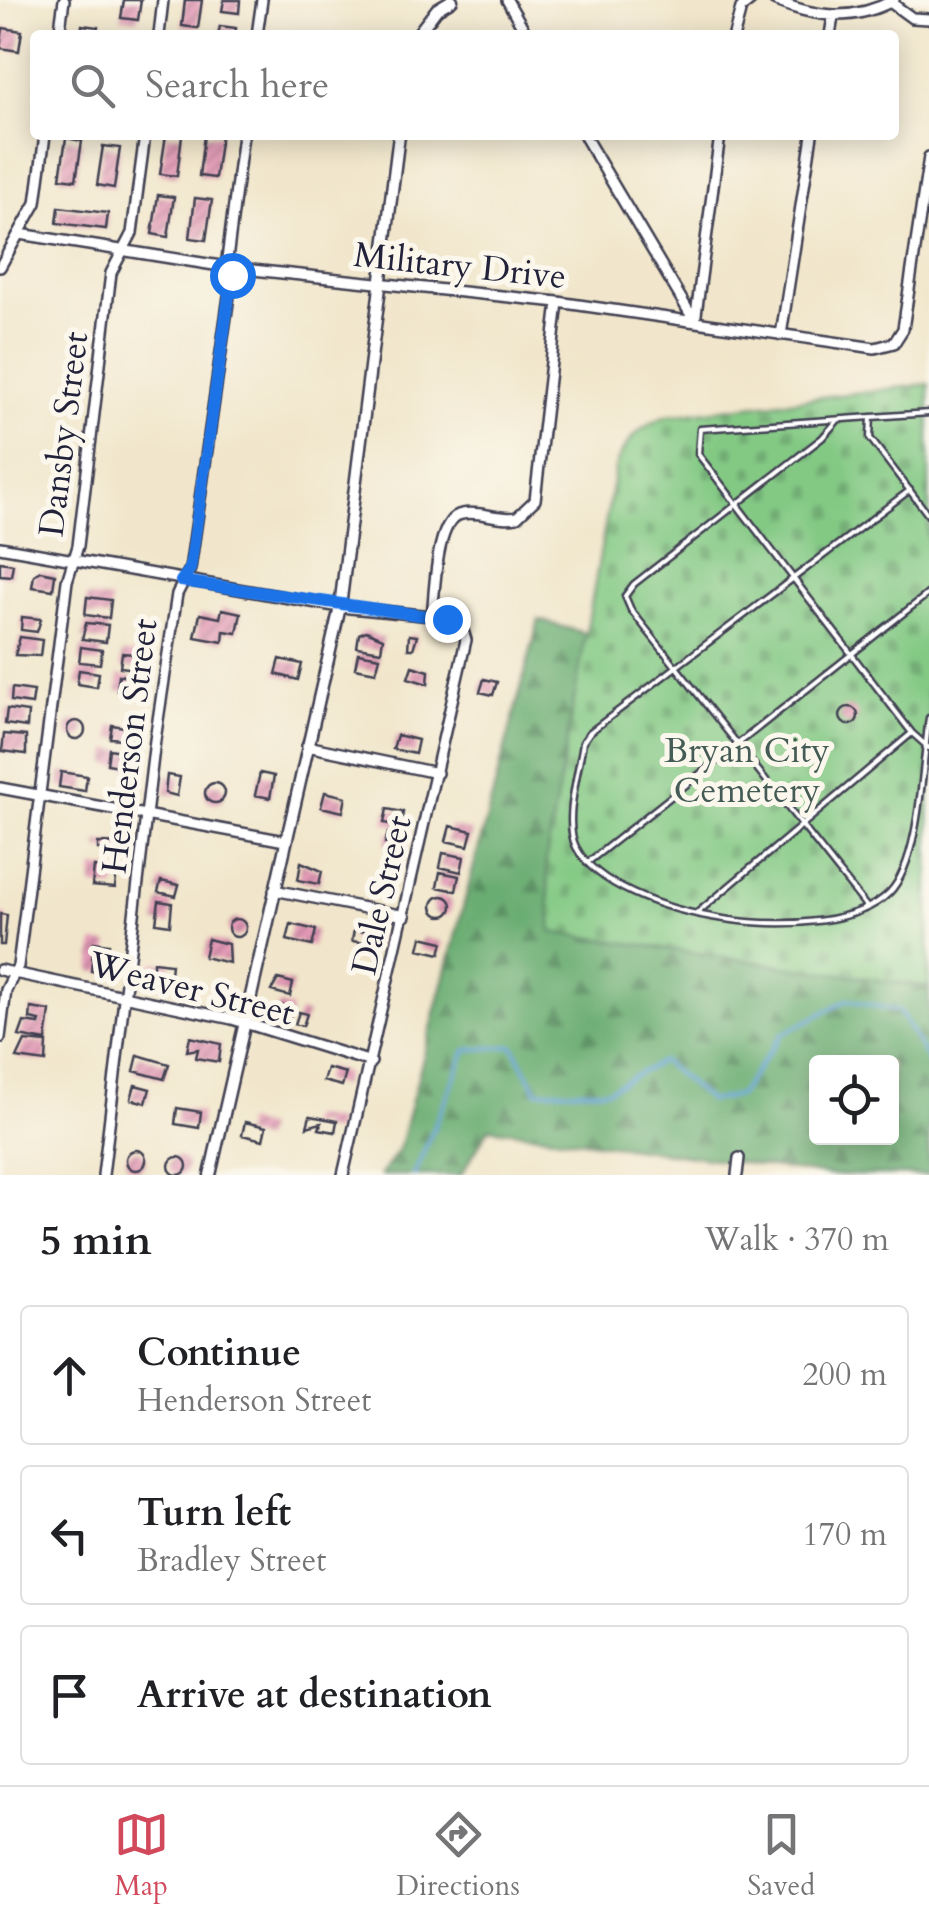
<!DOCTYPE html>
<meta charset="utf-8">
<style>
body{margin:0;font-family:Cardo,serif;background:#f6f6f6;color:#202124}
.controls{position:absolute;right:30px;bottom:30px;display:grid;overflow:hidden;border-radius:10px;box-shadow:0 5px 25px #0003}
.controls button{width:90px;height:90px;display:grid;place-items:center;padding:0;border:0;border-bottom:2px solid #e0e0e0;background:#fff;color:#202124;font:50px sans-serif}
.stop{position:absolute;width:30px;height:30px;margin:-22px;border:8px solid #1a73e8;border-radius:50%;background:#fff}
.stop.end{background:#1a73e8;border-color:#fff;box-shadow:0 2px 10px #0008}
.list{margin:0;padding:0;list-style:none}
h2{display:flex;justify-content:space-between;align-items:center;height:130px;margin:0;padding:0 40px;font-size:42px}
h2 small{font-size:32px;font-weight:400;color:#757577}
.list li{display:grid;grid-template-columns:65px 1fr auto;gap:30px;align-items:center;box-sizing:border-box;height:140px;margin:0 20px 20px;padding:0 20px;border:2px solid #e0e0e0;border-radius:10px}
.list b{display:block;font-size:38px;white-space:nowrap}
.list p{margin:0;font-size:32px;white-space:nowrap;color:#757577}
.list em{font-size:32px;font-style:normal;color:#757577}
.icon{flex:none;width:55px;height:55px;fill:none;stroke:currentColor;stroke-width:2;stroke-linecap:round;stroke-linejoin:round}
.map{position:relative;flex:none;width:929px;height:1175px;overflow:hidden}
.search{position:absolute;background:#fff;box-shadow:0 5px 25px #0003;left:30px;right:30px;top:30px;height:110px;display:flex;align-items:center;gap:25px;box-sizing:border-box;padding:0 35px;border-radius:10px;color:#757577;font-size:38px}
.sheet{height:610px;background:#fff}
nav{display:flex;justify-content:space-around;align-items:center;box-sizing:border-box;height:140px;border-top:2px solid #e0e0e0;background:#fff;font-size:28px;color:#757577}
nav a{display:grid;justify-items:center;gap:5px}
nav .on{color:#d1495b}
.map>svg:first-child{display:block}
</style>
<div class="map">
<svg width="929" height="1175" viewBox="0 0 929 1175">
<defs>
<pattern id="forest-firs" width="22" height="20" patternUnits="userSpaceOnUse" patternTransform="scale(2.5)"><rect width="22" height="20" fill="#6aad72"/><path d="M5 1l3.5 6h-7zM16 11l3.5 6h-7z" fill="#578c5f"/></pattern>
<pattern id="cemetery-stones" width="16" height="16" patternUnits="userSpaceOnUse" patternTransform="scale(2.5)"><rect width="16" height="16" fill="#83c984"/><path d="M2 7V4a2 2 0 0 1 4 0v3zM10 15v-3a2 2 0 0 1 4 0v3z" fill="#71ac73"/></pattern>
<pattern id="building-hatch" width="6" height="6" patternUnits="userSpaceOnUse" patternTransform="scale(2.5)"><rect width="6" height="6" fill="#e299b5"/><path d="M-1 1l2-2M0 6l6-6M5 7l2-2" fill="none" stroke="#b77c94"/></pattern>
</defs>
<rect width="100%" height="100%" fill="#fbf7ec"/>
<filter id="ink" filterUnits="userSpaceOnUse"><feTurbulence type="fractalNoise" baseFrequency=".01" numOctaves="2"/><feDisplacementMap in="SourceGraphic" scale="20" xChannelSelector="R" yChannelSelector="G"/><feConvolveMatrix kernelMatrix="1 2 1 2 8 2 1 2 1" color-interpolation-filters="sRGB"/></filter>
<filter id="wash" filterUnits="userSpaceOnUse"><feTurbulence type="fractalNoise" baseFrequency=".0048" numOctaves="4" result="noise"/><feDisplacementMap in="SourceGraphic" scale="40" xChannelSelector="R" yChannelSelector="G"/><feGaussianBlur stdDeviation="2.25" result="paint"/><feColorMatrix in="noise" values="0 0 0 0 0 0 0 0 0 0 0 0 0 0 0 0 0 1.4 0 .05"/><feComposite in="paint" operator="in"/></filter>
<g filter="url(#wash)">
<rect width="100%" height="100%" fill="#f1e6cb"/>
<path fill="url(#forest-firs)" stroke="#466856" stroke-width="2.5" fill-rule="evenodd" d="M 539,620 L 587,634 L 575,698 L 552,932 L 929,987 L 929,1175 L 830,1175 L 489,1128 L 461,1175 L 380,1175 L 399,1149 ZM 816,1062 L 892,1062 L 892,1138 L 816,1138 Z"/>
<path fill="url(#cemetery-stones)" stroke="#527660" stroke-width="2.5" d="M 929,384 L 929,987 L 552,932 L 546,859 L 616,464 C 628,438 641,426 667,416 Z"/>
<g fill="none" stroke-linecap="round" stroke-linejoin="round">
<path stroke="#5ea0d2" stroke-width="4" d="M 414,1175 L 466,1050 L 513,1046 L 537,1091 L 608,1090 L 662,1061 L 710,1101 L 739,1095 L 782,1034 L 848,1000 L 899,1011 L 929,1062"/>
</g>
<g id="blocks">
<path fill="url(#building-hatch)" d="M 124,0 L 141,0 L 138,20 L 121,18 Z
M 185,0 L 202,0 L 198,28 L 182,26 Z
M 224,0 L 240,0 L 239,13 L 222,11 Z
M 82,25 L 98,27 L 97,35 L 81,35 Z
M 220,26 L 236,28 L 235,35 L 218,35 Z
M 3,28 L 22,31 L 19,51 L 0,48 Z
M 166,135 L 182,135 L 177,176 L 160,174 Z
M 204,135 L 221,135 L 215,178 L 199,176 Z
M 66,138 L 82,141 L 76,180 L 60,178 Z
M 103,146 L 120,148 L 114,188 L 97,185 Z
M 158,195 L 174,197 L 168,237 L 152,234 Z
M 195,198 L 212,200 L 206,240 L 190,238 Z
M 59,207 L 108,213 L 106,229 L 57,223 Z
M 0,562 L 13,564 L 11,576 L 0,575 Z
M 40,571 L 55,574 L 53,590 L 32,587 L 34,575 Z
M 87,597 L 111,600 L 109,618 L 85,615 Z
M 222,609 L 241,613 L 237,633 L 224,631 L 223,642 L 195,637 L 200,614 L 220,618 Z
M 22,617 L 41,619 L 37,632 L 21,630 Z
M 86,623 L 108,625 L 106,642 L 82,639 Z
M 366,631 L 383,638 L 381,651 L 357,647 L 359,634 Z
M 409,635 L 417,636 L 413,649 L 408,649 Z
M 20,637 L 42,640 L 40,656 L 15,655 Z
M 81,647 L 102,650 L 100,664 L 79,662 Z
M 122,653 L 146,655 L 144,670 L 120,667 Z
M 358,653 L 380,657 L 376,672 L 355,668 Z
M 280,659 L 302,664 L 298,680 L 276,674 Z
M 412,666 L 429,671 L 428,684 L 408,678 Z
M 79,670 L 99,673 L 97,687 L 77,684 Z
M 119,675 L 143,680 L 139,694 L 117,691 Z
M 484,679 L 497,682 L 493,695 L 480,692 Z
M 12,688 L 34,691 L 32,704 L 11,701 Z
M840 716a9 9 0 1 1 18 0a9 9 0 1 1-18 0Z
M 7,709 L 28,712 L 27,727 L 5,724 Z
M67 730a9 9 0 1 1 18 0a9 9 0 1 1-18 0Z
M 112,725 L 137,729 L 136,740 L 110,738 Z
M 4,734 L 26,736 L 26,754 L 2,751 Z
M 397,735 L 418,740 L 415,754 L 393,749 Z
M 109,749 L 135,753 L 132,768 L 107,764 Z
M 61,772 L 87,776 L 85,791 L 59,787 Z
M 260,773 L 274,776 L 270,798 L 255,795 Z
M 167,775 L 180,777 L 177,796 L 165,793 Z
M205 793a10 10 0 1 1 20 0a10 10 0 1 1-20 0Z
M 325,792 L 346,797 L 343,812 L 321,807 Z
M 387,809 L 403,812 L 401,826 L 384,823 Z
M 450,826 L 472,831 L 468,846 L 446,841 Z
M 388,833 L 405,837 L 402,848 L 385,843 Z
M 98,843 L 126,844 L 125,851 L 98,849 Z
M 443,853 L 464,857 L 461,872 L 440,867 Z
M 301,862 L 322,871 L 319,884 L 298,880 Z
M 94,867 L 117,870 L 115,888 L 92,886 Z
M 440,872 L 459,876 L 456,891 L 437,887 Z
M 161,881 L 179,885 L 176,896 L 158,892 Z
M432 906a10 10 0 1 1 20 0a10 10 0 1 1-20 0Z
M 159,901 L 172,903 L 170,925 L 156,923 Z
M 0,914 L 7,915 L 4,945 L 0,945 Z
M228 928a9 9 0 1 1 18 0a9 9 0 1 1-18 0Z
M 291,924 L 316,930 L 312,946 L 287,940 Z
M 354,930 L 379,934 L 377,945 L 352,941 Z
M 422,937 L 443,942 L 440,954 L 419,949 Z
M 208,939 L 228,944 L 229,963 L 204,957 Z
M 94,942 L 109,944 L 106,973 L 91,971 Z
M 153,962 L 171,964 L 169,985 L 153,983 Z
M 278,979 L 293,983 L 290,996 L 271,991 Z
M 279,1005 L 292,1008 L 289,1021 L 273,1017 Z
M 31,1008 L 50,1011 L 46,1041 L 19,1036 L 24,1022 L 39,1024 L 40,1021 L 30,1019 Z
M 299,1012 L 307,1014 L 303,1026 L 295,1024 Z
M 190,1037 L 221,1044 L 219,1062 L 196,1058 L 198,1049 L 187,1051 Z
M 25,1041 L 47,1043 L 46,1062 L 17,1058 Z
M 138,1055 L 169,1064 L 164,1079 L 134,1071 Z
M 327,1068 L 346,1073 L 342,1086 L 323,1081 Z
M 135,1085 L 150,1089 L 146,1103 L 131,1099 Z
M 177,1108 L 201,1112 L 199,1128 L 175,1124 Z
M 310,1116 L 337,1121 L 335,1132 L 319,1129 L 321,1123 L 307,1127 Z
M 245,1122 L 266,1127 L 263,1140 L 242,1135 Z
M126 1160a10 10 0 1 1 20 0a10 10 0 1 1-20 0Z
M169 1166a9 9 0 1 1 18 0a9 9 0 1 1-18 0Z"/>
</g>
</g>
<g filter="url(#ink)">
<use href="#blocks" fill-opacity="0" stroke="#413f51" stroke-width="2.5"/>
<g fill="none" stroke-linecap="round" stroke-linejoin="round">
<defs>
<path id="service" d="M 929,413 L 700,429 L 698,454 L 912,733 L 929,748
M 871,417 L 870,438 L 929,516
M 838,420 L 822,438 L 634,584 L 625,596 L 631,610 L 866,906
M 910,490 L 590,732 L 583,742 C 579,771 563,821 576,847 C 614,920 831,951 889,893 C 921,861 922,763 929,718
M 587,863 L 929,593
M 697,913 L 912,733"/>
<path id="minor" d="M 507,0 L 527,35
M 774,0 C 816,18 853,22 894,0
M 890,2 L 912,18 L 929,19
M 59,35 L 64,0
M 159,35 L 163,0
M 257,35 L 262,0
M 734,35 L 741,8 L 751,0
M 830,35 L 833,17
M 584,135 L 695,322
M 20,234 L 233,268 L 558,302 L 875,348 L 894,343 L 903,329 L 929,157
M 0,267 L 36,203 L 45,135
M 226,267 L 243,135
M 695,322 L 720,135
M 781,335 L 812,135
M 0,547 L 340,607 L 432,616 L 462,627 L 466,640 L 343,1175
M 432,616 C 435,593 435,518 462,514 C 480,510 499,521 517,517 L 535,500 L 558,302
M 307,746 L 437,773
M 0,788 L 285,841
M 274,890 L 405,916
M 0,970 L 232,1019 L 371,1062
M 0,1038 L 6,990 L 18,966 L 67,581 L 78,546 L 111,273 L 132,233 L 145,135
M 103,1175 L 155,740 L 177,594 L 190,569 L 233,268
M 737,1175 L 739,1158"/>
<path id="tertiary" d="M 417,35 L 437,9 L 452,0
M 210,1175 L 340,607 L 399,135"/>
</defs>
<use href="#service" stroke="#413f51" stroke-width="9"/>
<use href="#minor" stroke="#413f51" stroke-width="14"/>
<use href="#tertiary" stroke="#413f51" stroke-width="15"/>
<path stroke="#413f51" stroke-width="2.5" stroke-dasharray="8 8" stroke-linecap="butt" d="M 108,135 L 134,139"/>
<use href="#service" stroke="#fff" stroke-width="4"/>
<use href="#minor" stroke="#fff" stroke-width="9"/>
<use href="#tertiary" stroke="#fff" stroke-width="10"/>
</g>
</g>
<g fill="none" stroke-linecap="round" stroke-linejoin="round" filter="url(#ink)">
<path stroke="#1a73e8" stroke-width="12" d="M 232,275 L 190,569 L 181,581 L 447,619"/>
</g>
<g text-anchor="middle" stroke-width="10" stroke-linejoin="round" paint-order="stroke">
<g font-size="35" fill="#22223b" stroke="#fbf7ec">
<text transform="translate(460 265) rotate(6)" y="12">Military Drive</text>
<text transform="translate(63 434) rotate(-83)" y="12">Dansby Street</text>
<text transform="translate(129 746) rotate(-83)" y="12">Henderson Street</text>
<text transform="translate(381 895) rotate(-77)" y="12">Dale Street</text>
<text transform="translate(192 988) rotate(14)" y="12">Weaver Street</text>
</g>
<g font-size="35" fill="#445c55" stroke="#fbf7ec">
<text x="747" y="762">Bryan City<tspan x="747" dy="40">Cemetery</tspan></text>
</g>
</g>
</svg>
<div class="controls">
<button><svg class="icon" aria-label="locate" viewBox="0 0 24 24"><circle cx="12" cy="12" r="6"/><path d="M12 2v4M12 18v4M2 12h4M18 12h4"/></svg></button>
</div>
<div class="stop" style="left:232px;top:275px"></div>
<div class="stop end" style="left:447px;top:619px"></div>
<div class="search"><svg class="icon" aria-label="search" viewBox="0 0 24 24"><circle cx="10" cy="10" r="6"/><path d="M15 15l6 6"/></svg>Search here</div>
</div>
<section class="sheet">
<h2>5 min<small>Walk · 370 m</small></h2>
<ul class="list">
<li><svg class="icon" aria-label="ahead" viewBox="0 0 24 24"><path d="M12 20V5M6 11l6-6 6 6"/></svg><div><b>Continue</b><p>Henderson Street</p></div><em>200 m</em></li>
<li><svg class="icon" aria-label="left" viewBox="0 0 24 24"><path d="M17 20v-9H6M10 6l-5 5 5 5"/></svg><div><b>Turn left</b><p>Bradley Street</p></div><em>170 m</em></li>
<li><svg class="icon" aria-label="arrive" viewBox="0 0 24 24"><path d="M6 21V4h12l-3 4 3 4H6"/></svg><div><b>Arrive at destination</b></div></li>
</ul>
</section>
<nav>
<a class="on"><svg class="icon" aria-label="map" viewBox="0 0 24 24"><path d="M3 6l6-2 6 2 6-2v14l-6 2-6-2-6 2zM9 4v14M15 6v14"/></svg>Map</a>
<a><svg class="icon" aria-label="directions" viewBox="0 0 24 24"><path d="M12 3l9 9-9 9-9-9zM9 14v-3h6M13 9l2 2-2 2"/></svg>Directions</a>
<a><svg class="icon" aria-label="saved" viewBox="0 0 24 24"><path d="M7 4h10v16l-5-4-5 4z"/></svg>Saved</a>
</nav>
